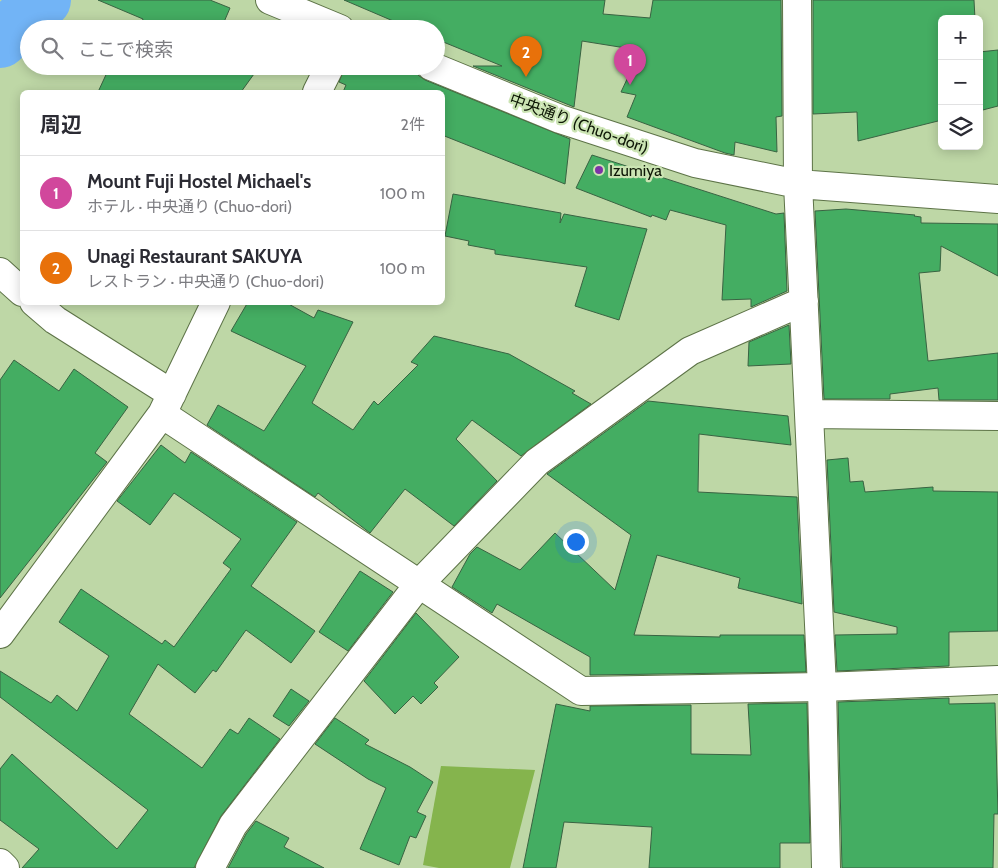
<!DOCTYPE html>
<html lang="ja">
<meta charset="utf-8">
<style>
body{margin:0;font-family:Cabin,"Noto Sans JP",sans-serif;background:#f7f7f7;color:#2b2b33}
.controls{position:absolute;right:15px;top:15px;display:grid;overflow:hidden;border-radius:8px;box-shadow:0 2px 12px #0003}
.controls button{width:45px;height:45px;display:grid;place-items:center;padding:0;border:0;border-bottom:1px solid #e1e1e2;background:#fff;color:#2b2b33;font:25px sans-serif}
.you{position:absolute;left:575px;top:541px;width:18px;height:18px;margin:-12px;border:4px solid #fff;border-radius:50%;background:#1a73e8;box-shadow:0 0 0 8px #1a73e833}
.badge{display:grid;place-items:center;width:32px;height:32px;border-radius:50%;background:#7c34a7;color:#fff;font-size:16px;font-weight:700}
.pin{position:absolute;translate:-50% -41px;filter:drop-shadow(0 1px 2px #0008)}
.pin::after{content:'';position:absolute;top:26px;width:18px;height:15px;background:inherit;clip-path:polygon(0 0,100% 0,50% 100%)}
.list{margin:0;padding:0;list-style:none}
h2{display:flex;justify-content:space-between;align-items:center;height:65px;margin:0;padding:0 20px;font-size:21px}
h2 small{font-size:16px;font-weight:400;color:#7c7c81}
.list li{display:grid;grid-template-columns:32px 1fr auto;gap:15px;align-items:center;box-sizing:border-box;height:75px;padding:0 20px;border-top:1px solid #e1e1e2}
.list b{display:block;font-size:19px;white-space:nowrap}
.list p{margin:0;font-size:16px;white-space:nowrap;color:#7c7c81}
.list em{font-size:16px;font-style:normal;color:#7c7c81}
.icon{flex:none;width:28px;height:28px;fill:none;stroke:currentColor;stroke-width:2;stroke-linecap:round;stroke-linejoin:round}
.map{position:relative;flex:none;width:998px;height:868px;overflow:hidden}
.search{position:absolute;background:#fff;box-shadow:0 2px 12px #0003;left:20px;top:20px;width:425px;height:55px;display:flex;align-items:center;gap:12px;box-sizing:border-box;padding:0 18px;border-radius:28px;color:#7c7c81;font-size:19px}
.panel{position:absolute;background:#fff;box-shadow:0 2px 12px #0003;left:20px;top:90px;width:425px;height:215px;border-radius:8px}
.map>svg:first-child{display:block}
</style>
<div class="map">
<svg width="998" height="868" viewBox="0 0 998 868">
<rect width="100%" height="100%" fill="#bed7a6"/>
<path fill="#85b44d" d="M 441,766 L 535,770 L 510,868 L 439,868 L 423,865 Z"/>
<g fill="none" stroke-linecap="round" stroke-linejoin="round">
<path stroke="#72b4f6" stroke-width="56" d="M 0,40 L 43,0"/>
</g>
<path fill="#44ad62" stroke="#396342" d="M 98,0 L 210,0 L 230,8 L 221,29 L 139,29 L 143,19 Z
M 344,0 L 605,0 L 603,14 L 650,18 L 653,0 L 781,0 L 782,116 L 776,117 L 777,152 L 735,142 L 734,155 L 725,153 L 627,117 L 636,95 L 621,92 L 629,75 L 632,49 L 582,41 L 574,107 L 473,66 L 502,66 L 436,39 L 436,29 L 412,29 Z
M 813,0 L 974,0 L 975,19 L 942,19 L 942,120 L 858,141 L 857,112 L 813,114 Z
M 998,50 L 998,106 L 979,111 L 979,52 Z
M 110,66 L 255,66 L 259,67 L 241,92 L 98,92 Z
M 345,66 L 416,66 L 418,75 L 425,80 L 570,139 L 565,184 L 442,135 L 442,92 L 343,92 L 346,85 L 339,82 Z
M 592,155 L 776,214 L 784,213 L 787,291 L 751,307 L 751,299 L 722,300 L 726,225 L 670,210 L 666,220 L 652,215 L 651,217 L 576,188 Z
M 453,194 L 561,213 L 560,223 L 564,214 L 647,229 L 619,320 L 575,306 L 587,267 L 495,254 L 495,250 L 468,245 L 469,241 L 445,236 Z
M 846,209 L 915,215 L 914,216 L 921,217 L 921,223 L 998,224 L 998,276 L 941,246 L 940,271 L 919,273 L 928,361 L 998,353 L 998,400 L 939,400 L 938,388 L 890,394 L 890,399 L 824,399 L 815,211 Z
M 248,302 L 285,302 L 314,318 L 318,310 L 353,322 L 312,403 L 353,430 L 374,401 L 378,405 L 418,365 L 411,362 L 434,336 L 509,354 L 575,391 L 572,393 L 591,404 L 521,456 L 472,420 L 456,439 L 497,481 L 454,526 L 405,489 L 370,533 L 318,493 L 315,497 L 207,425 L 218,405 L 264,431 L 306,366 L 231,331 Z
M 789,325 L 791,364 L 748,366 L 749,342 Z
M 14,360 L 59,391 L 74,369 L 128,407 L 95,453 L 107,462 L 0,598 L 0,380 Z
M 648,401 L 788,416 L 791,445 L 699,434 L 698,492 L 797,497 L 802,604 L 738,588 L 740,578 L 657,555 L 634,635 L 720,637 L 720,635 L 804,635 L 806,672 L 590,675 L 590,657 L 497,604 L 492,613 L 452,587 L 470,554 L 477,547 L 520,570 L 555,533 L 615,590 L 631,535 L 547,474 Z
M 161,445 L 185,463 L 191,452 L 297,522 L 251,586 L 315,631 L 291,663 L 246,630 L 216,672 L 213,670 L 195,693 L 158,664 L 129,714 L 202,768 L 230,729 L 238,734 L 249,718 L 280,739 L 221,816 L 194,868 L 22,868 L 39,849 L 0,820 L 0,769 L 12,754 L 117,849 L 148,810 L 0,697 L 0,671 L 51,703 L 57,695 L 77,711 L 109,656 L 59,622 L 81,589 L 162,644 L 165,640 L 174,647 L 231,569 L 223,563 L 241,539 L 174,493 L 150,525 L 117,501 Z
M 848,458 L 850,482 L 863,481 L 865,492 L 933,487 L 933,491 L 998,492 L 998,631 L 949,632 L 949,666 L 837,671 L 835,635 L 897,634 L 897,627 L 834,612 L 827,460 Z
M 360,571 L 393,592 L 348,651 L 319,632 Z
M 416,613 L 459,657 L 434,683 L 438,687 L 421,704 L 413,696 L 395,714 L 364,681 Z
M 291,689 L 309,701 L 289,726 L 273,716 Z
M 949,698 L 949,704 L 995,703 L 998,814 L 994,814 L 993,868 L 842,868 L 838,702 Z
M 807,703 L 810,843 L 780,843 L 780,868 L 649,868 L 652,827 L 564,822 L 556,868 L 523,868 L 556,704 L 590,711 L 590,706 L 691,705 L 691,754 L 751,755 L 748,704 Z
M 335,718 L 369,740 L 365,744 L 410,767 L 433,782 L 417,812 L 426,816 L 416,838 L 410,836 L 399,865 L 360,849 L 386,788 L 368,779 L 315,744 Z
M 256,821 L 289,838 L 284,847 L 324,868 L 228,868 L 246,834 Z"/>
<g fill="none" stroke-linecap="round" stroke-linejoin="round">
<defs>
<path id="minor" d="M 270,0 L 340,29
M 797,0 L 798,184 L 822,687 L 826,868
M 431,66 L 560,119 L 695,163 L 798,184 L 998,199
M 317,92 L 330,66
M 0,272 L 22,292
M 34,302 L 55,320 L 172,394
M 162,414 L 581,691 L 822,687 L 998,680
M 809,414 L 998,416
M 0,634 L 162,414 L 216,302
M 210,868 L 233,825 L 419,584 L 537,462 L 690,351 L 804,301"/>
<path id="tertiary" d="M 0,863 L 5,868"/>
</defs>
<use href="#minor" stroke="#5d7347" stroke-width="30"/>
<use href="#tertiary" stroke="#5d7347" stroke-width="30"/>
<use href="#minor" stroke="#fff" stroke-width="28"/>
<use href="#tertiary" stroke="#fff" stroke-width="28"/>
</g>
<circle fill="#7c34a7" stroke="#cbe4b3" stroke-width="2" cx="599" cy="170" r="5"/>
<g text-anchor="middle" stroke-width="4.5" stroke-linejoin="round" paint-order="stroke">
<g font-size="16" fill="#0e1706" stroke="#cbe4b3">
<text transform="translate(579 123) rotate(20)" y="6">中央通り (Chuo-dori)</text>
</g>
<g font-size="16" fill="#0e1706" stroke="#cbe4b3" text-anchor="start">
<text x="609" y="176">Izumiya</text>
</g>
</g>
</svg>
<div class="controls">
<button>+</button>
<button>−</button>
<button><svg class="icon" aria-label="layers" viewBox="0 0 24 24"><path d="M12 4l9 5-9 5-9-5zM3 14l9 5 9-5"/></svg></button>
</div>
<div class="you"></div>
<div class="pin badge" style="left:630px;top:85px;background:#d1479c">1</div>
<div class="pin badge" style="left:526px;top:77px;background:#e8710a">2</div>
<div class="search"><svg class="icon" aria-label="search" viewBox="0 0 24 24"><circle cx="10" cy="10" r="6"/><path d="M15 15l6 6"/></svg>ここで検索</div>
<section class="panel">
<h2>周辺<small>2件</small></h2>
<ul class="list">
<li><span class="badge" style="background:#d1479c">1</span><div><b>Mount Fuji Hostel Michael's</b><p>ホテル · 中央通り (Chuo-dori)</p></div><em>100 m</em></li>
<li><span class="badge" style="background:#e8710a">2</span><div><b>Unagi Restaurant SAKUYA</b><p>レストラン · 中央通り (Chuo-dori)</p></div><em>100 m</em></li>
</ul>
</section>
</div>
